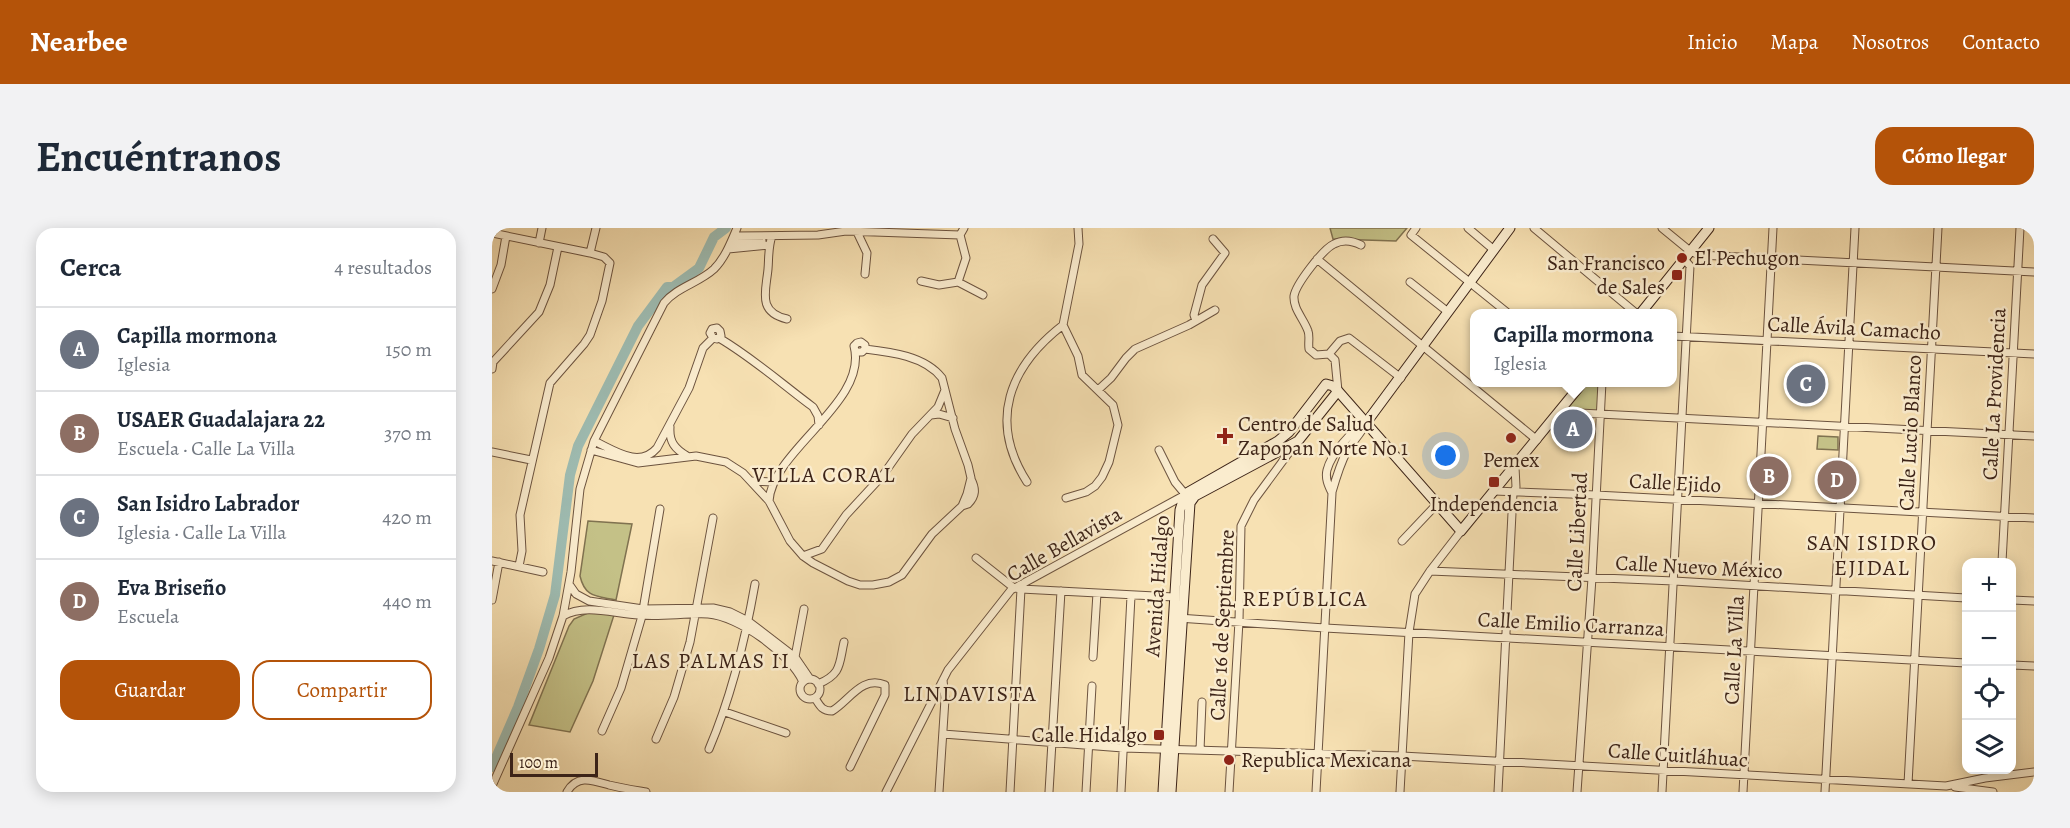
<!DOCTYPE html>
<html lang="es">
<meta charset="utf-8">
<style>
body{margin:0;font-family:Alegreya,serif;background:#f2f2f3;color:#1f2937}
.controls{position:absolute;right:18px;bottom:18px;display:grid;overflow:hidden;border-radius:12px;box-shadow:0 3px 15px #0003}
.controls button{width:54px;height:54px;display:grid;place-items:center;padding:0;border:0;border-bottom:2px solid #e0e1e3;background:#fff;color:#1f2937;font:30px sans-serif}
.scale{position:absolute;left:18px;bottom:15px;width:88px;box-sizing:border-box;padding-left:6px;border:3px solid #3d2418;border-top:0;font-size:16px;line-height:21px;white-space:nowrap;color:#3d2418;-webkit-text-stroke:4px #faecce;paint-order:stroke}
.you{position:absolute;left:954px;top:228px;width:21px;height:21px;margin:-15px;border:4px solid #fff;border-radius:50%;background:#1a73e8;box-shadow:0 0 0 9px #1a73e833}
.badge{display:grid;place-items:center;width:39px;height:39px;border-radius:50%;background:#b45309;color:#fff;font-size:20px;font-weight:700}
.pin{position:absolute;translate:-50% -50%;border:3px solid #fff;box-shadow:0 2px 6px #0006}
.popup{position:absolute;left:978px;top:81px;width:207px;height:78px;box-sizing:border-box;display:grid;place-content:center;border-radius:12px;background:#fff;filter:drop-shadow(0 2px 4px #0005);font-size:20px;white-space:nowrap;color:#747a83}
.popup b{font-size:22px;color:#1f2937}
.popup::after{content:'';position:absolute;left:50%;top:100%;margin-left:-12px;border:12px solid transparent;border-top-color:#fff}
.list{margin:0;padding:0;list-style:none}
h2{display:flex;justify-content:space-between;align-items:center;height:78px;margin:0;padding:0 24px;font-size:26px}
h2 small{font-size:20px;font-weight:400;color:#747a83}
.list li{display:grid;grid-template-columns:39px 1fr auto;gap:18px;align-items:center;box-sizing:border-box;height:84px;padding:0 24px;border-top:2px solid #e0e1e3}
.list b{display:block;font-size:22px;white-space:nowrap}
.list p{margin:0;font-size:20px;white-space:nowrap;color:#747a83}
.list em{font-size:20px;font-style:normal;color:#747a83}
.actions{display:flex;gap:12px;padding:18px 24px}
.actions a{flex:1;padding:14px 0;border:2px solid #b45309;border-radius:18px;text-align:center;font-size:21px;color:#b45309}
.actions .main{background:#b45309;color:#fff}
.icon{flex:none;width:33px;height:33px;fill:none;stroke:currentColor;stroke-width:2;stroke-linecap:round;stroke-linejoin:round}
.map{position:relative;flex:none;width:1542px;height:564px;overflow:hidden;border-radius:18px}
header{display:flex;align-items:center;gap:36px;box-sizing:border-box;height:84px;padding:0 30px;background:#b45309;color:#fff}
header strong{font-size:28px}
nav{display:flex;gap:33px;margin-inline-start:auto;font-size:21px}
.intro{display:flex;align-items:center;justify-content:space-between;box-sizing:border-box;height:144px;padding:0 36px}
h1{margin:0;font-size:42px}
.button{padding:15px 27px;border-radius:18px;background:#b45309;color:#fff;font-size:21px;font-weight:700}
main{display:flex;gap:36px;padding:0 36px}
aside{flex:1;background:#fff;border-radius:18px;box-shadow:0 3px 15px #0003}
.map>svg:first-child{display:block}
</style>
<header>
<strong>Nearbee</strong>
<nav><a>Inicio</a><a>Mapa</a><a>Nosotros</a><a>Contacto</a></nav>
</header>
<div class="intro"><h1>Encuéntranos</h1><a class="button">Cómo llegar</a></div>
<main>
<aside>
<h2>Cerca<small>4 resultados</small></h2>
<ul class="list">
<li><span class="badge" style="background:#6b7280">A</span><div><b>Capilla mormona</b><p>Iglesia</p></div><em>150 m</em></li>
<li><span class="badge" style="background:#8d6e63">B</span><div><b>USAER Guadalajara 22</b><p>Escuela · Calle La Villa</p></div><em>370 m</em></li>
<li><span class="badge" style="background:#6b7280">C</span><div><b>San Isidro Labrador</b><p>Iglesia · Calle La Villa</p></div><em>420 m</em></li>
<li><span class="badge" style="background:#8d6e63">D</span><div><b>Eva Briseño</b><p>Escuela</p></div><em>440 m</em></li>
</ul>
<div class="actions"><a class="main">Guardar</a><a>Compartir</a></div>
</aside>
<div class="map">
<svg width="1542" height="564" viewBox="0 0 1542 564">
<rect width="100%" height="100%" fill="#f7e1b3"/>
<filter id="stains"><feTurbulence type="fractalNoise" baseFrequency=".00333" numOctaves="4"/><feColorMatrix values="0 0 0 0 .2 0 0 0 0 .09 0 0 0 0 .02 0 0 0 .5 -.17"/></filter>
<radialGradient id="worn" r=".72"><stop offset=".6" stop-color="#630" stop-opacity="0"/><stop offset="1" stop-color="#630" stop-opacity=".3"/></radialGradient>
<path fill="#c4c187" stroke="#807250" stroke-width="1.5" d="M 838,0 L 915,0 L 904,13 L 841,11 Z
M 1096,155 L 1107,155 L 1106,184 L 1073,182 Z
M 1326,208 L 1346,209 L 1346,222 L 1325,221 Z
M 96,293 L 140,296 L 124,372 C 105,368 93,370 88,348 Z
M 98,384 L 122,387 L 101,453 L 78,504 L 37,497 L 77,398 L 82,391 Z"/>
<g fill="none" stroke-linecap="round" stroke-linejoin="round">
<path stroke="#9ebcb2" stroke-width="10" d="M 0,539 L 26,479 L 47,421 L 63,367 L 78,247 L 86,218 L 146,98 L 175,59 L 181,59 L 207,40 L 222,9 L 234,0"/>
<defs>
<path id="street" d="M 924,0 L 919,7 L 1017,86
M 976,0 L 1002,22
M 1042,0 L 1145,86
M 1170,0 L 1198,23 L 1207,27 L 1542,44
M 365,4 L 375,25 L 373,46
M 0,5 L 98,25 L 112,29 L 118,35 L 110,73 L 98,107 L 92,116 L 58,155 L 28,287 L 30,323 L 27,338
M 242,8 L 326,7 L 354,3 L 468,7 L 472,0
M 280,8 C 276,19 277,30 276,41 C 274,63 265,84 295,91
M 47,15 L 50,0
M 239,15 L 270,13
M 236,21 L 277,17
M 98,25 L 104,0
M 825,31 L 1045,212
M 429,53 L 447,57 L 466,54 L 491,67
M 466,54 L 474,30 L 468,7
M 918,54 L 956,84
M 0,61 L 9,37 L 14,8
M 704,93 L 702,87 L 710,57 L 733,25 L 721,11
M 1180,108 L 1542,126
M 227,110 C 261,130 290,156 321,179 L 326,188 L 327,197
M 837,126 L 848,113 L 857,110 L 909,150
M 0,141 L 1,134 L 47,84 L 58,57 L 66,19
M 606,162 L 619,150 L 634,130 L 643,121 L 697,97 L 723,82
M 846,163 L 843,132 L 837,126 L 824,127 L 817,121 C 816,115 818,108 816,103 C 812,91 801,81 802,68 C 804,56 831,21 842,16 C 851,11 861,13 869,17
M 1068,184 L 1542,208
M 439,187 L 447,186 L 461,190
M 178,199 C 177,214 183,221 195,228
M 102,213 C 122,222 147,241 165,220 L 197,160 L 211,120 L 221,110 L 225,111 L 229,108 L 228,103 L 225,100 L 220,101 L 218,105 L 221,110
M 99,222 L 146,235 L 204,228 L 234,234 L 251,245 L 277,273 L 298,313 L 311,328 L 321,335 L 356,353 L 368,357 L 381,357 L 397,354 L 410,347 L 440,306 L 470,278 L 475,266 L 479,250 L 476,237 L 463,201 L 450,150 C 433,128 399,124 373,121
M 667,222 L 683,254 L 693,266
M 0,224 L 39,232
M 260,253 L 281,254
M 535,254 C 496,193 517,139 571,97
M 1002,263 L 1104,267 L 1542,290
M 840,264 C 844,250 848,236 855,223 C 861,213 869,206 874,195
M 574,270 L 594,264 L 603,258 L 610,249 L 617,234 L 626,197 L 621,177 L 590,147 L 586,128 L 571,97 L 587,16 L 586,0
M 277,273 C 280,222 377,174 362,118 L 365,115 L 369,114 L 373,117 L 373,121 L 370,124 L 365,124
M 470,278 L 476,276 C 484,268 484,261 479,251
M 910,313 L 945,276
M 311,328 L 330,321 L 354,287 L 391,247 L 420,206 L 446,179 L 453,162
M 484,330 L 522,360 L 529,361 L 682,369
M 0,333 L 51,344
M 1510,334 L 1528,0
M 938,343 L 1182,353 L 1474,370
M 77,356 L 84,366 L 97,373 L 151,381 L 221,380 L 238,384 L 256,393 L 303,429 L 318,451
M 0,372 L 7,334
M 1520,372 L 1542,373
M 71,388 C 93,375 123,386 147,387 C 170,389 193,385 216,386 C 246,388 299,426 311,454
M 686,390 L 833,400 L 1474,435
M 601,429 L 605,365
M 301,431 L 303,429 L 312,381
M 1520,437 L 1542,438
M308 461a10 10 0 1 1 20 0a10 10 0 1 1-20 0Z
M 326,456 C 350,446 347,436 352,414
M 323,470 C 328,478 330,483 340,483 C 357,473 370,447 393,457 L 393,467 L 358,539
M 233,484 L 294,505
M 110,503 L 129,460 L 150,388 L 168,281
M 451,506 L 631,520 L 910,528 L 1454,558 L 1493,550 L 1542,544
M 164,511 L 182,469 L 198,414 L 221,290
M 217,521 C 240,467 253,413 263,356
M 708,522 L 710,474
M 1416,556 L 1446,0
M 0,558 L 57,430 L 71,388 L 79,344 L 88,261 L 102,213 L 172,75 C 185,59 207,55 222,41 C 233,30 239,14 245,0
M 1463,559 L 1501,564
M 75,564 C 85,546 100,552 117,557 C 129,560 142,562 154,564
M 394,564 L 456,442 L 519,362 L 691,268
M 447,564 L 453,471 L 451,452
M 518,564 L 529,361 L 532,355
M 557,564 L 569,363
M 594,564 L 600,458
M 629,564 L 639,368
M 737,564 L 747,393 L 749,298 L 762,272 L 804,215
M 824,564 L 840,265 C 836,257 833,250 835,242 C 839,226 860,202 874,195
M 908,564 L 917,404 L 923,366 L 938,343 L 969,303
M 1006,564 L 1021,265 L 1024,259 L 1023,239
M 1085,564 L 1100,350 L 1110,154
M 1170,564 L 1198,38 L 1192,31
M 1251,564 L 1281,0
M 1333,564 L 1363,0"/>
<path id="secondary" d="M 1148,86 L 1217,0
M 874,195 L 1018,0
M 671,564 L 688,282 L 693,266 L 786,213 L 797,204 L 834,156 L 841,158 L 846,163 L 969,303 L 1091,154
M 679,564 L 698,275 L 703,268 L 806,213 L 846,163"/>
</defs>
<use href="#street" stroke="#6c533f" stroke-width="9"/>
<use href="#secondary" stroke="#3d2418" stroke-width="11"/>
<use href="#street" stroke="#faecce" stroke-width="7"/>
<use href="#secondary" stroke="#faecce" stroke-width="9"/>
</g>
<g fill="#8f2418" stroke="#faecce" stroke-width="2">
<circle cx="1190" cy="30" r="6"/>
<rect x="1179" y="41" width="12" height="12" rx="3"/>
<path d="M730 199h6v6h6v6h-6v6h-6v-6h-6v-6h6z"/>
<circle cx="1019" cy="210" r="6"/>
<rect x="996" y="248" width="12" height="12" rx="3"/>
<rect x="661" y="501" width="12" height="12" rx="3"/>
<circle cx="737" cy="532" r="6"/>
</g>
<g text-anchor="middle" stroke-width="5" stroke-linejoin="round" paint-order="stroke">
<g font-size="21" fill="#3d2418" stroke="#faecce" text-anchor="start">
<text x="1202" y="37">El Pechugon</text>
<text x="1173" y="42" text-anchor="end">San Francisco<tspan x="1173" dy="24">de Sales</tspan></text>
<text x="746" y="203">Centro de Salud<tspan x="746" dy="24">Zapopan Norte No 1</tspan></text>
<text x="1019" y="239" text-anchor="middle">Pemex</text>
<text x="1002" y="283" text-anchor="middle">Independencia</text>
<text x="655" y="514" text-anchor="end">Calle Hidalgo</text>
<text x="749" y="539">Republica Mexicana</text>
</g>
<g font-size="21" fill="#3d2418" stroke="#faecce">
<text transform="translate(1362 100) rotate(3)" y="7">Calle Ávila Camacho</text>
<text transform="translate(1502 166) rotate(-87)" y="7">Calle La Providencia</text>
<text transform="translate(1418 205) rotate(-87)" y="7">Calle Lucio Blanco</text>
<text transform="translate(1183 255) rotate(3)" y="7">Calle Ejido</text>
<text transform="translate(1085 304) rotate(-87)" y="7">Calle Libertad</text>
<text transform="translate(572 316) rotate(-30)" y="7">Calle Bellavista</text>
<text transform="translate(1207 339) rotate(3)" y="7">Calle Nuevo México</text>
<text transform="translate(665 358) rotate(-86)" y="7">Avenida Hidalgo</text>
<text transform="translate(1079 396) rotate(3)" y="7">Calle Emilio Carranza</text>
<text transform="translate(730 397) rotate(-87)" y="7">Calle 16 de Septiembre</text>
<text transform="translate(1242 422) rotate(-87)" y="7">Calle La Villa</text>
<text transform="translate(1186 527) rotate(4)" y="7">Calle Cuitláhuac</text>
</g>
<g font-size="22" letter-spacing="1.5" fill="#3d2418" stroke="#faecce">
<text x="332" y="254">VILLA CORAL</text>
<text x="1380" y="322">SAN ISIDRO<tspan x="1380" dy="25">EJIDAL</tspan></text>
<text x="813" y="378">REPÚBLICA</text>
<text x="219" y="440">LAS PALMAS II</text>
<text x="478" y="473">LINDAVISTA</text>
</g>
</g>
<rect width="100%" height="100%" filter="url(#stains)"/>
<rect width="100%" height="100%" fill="url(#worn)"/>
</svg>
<div class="controls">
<button>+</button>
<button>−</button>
<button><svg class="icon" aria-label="locate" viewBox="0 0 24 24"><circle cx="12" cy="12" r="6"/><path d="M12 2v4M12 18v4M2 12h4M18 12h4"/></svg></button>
<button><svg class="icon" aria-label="layers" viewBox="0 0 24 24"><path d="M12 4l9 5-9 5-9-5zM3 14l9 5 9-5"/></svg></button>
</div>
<div class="scale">100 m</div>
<div class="you"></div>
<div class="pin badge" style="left:1081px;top:201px;background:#6b7280">A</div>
<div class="popup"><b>Capilla mormona</b>Iglesia</div>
<div class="pin badge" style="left:1277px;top:248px;background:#8d6e63">B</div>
<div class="pin badge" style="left:1314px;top:156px;background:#6b7280">C</div>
<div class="pin badge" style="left:1345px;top:252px;background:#8d6e63">D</div>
</div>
</main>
